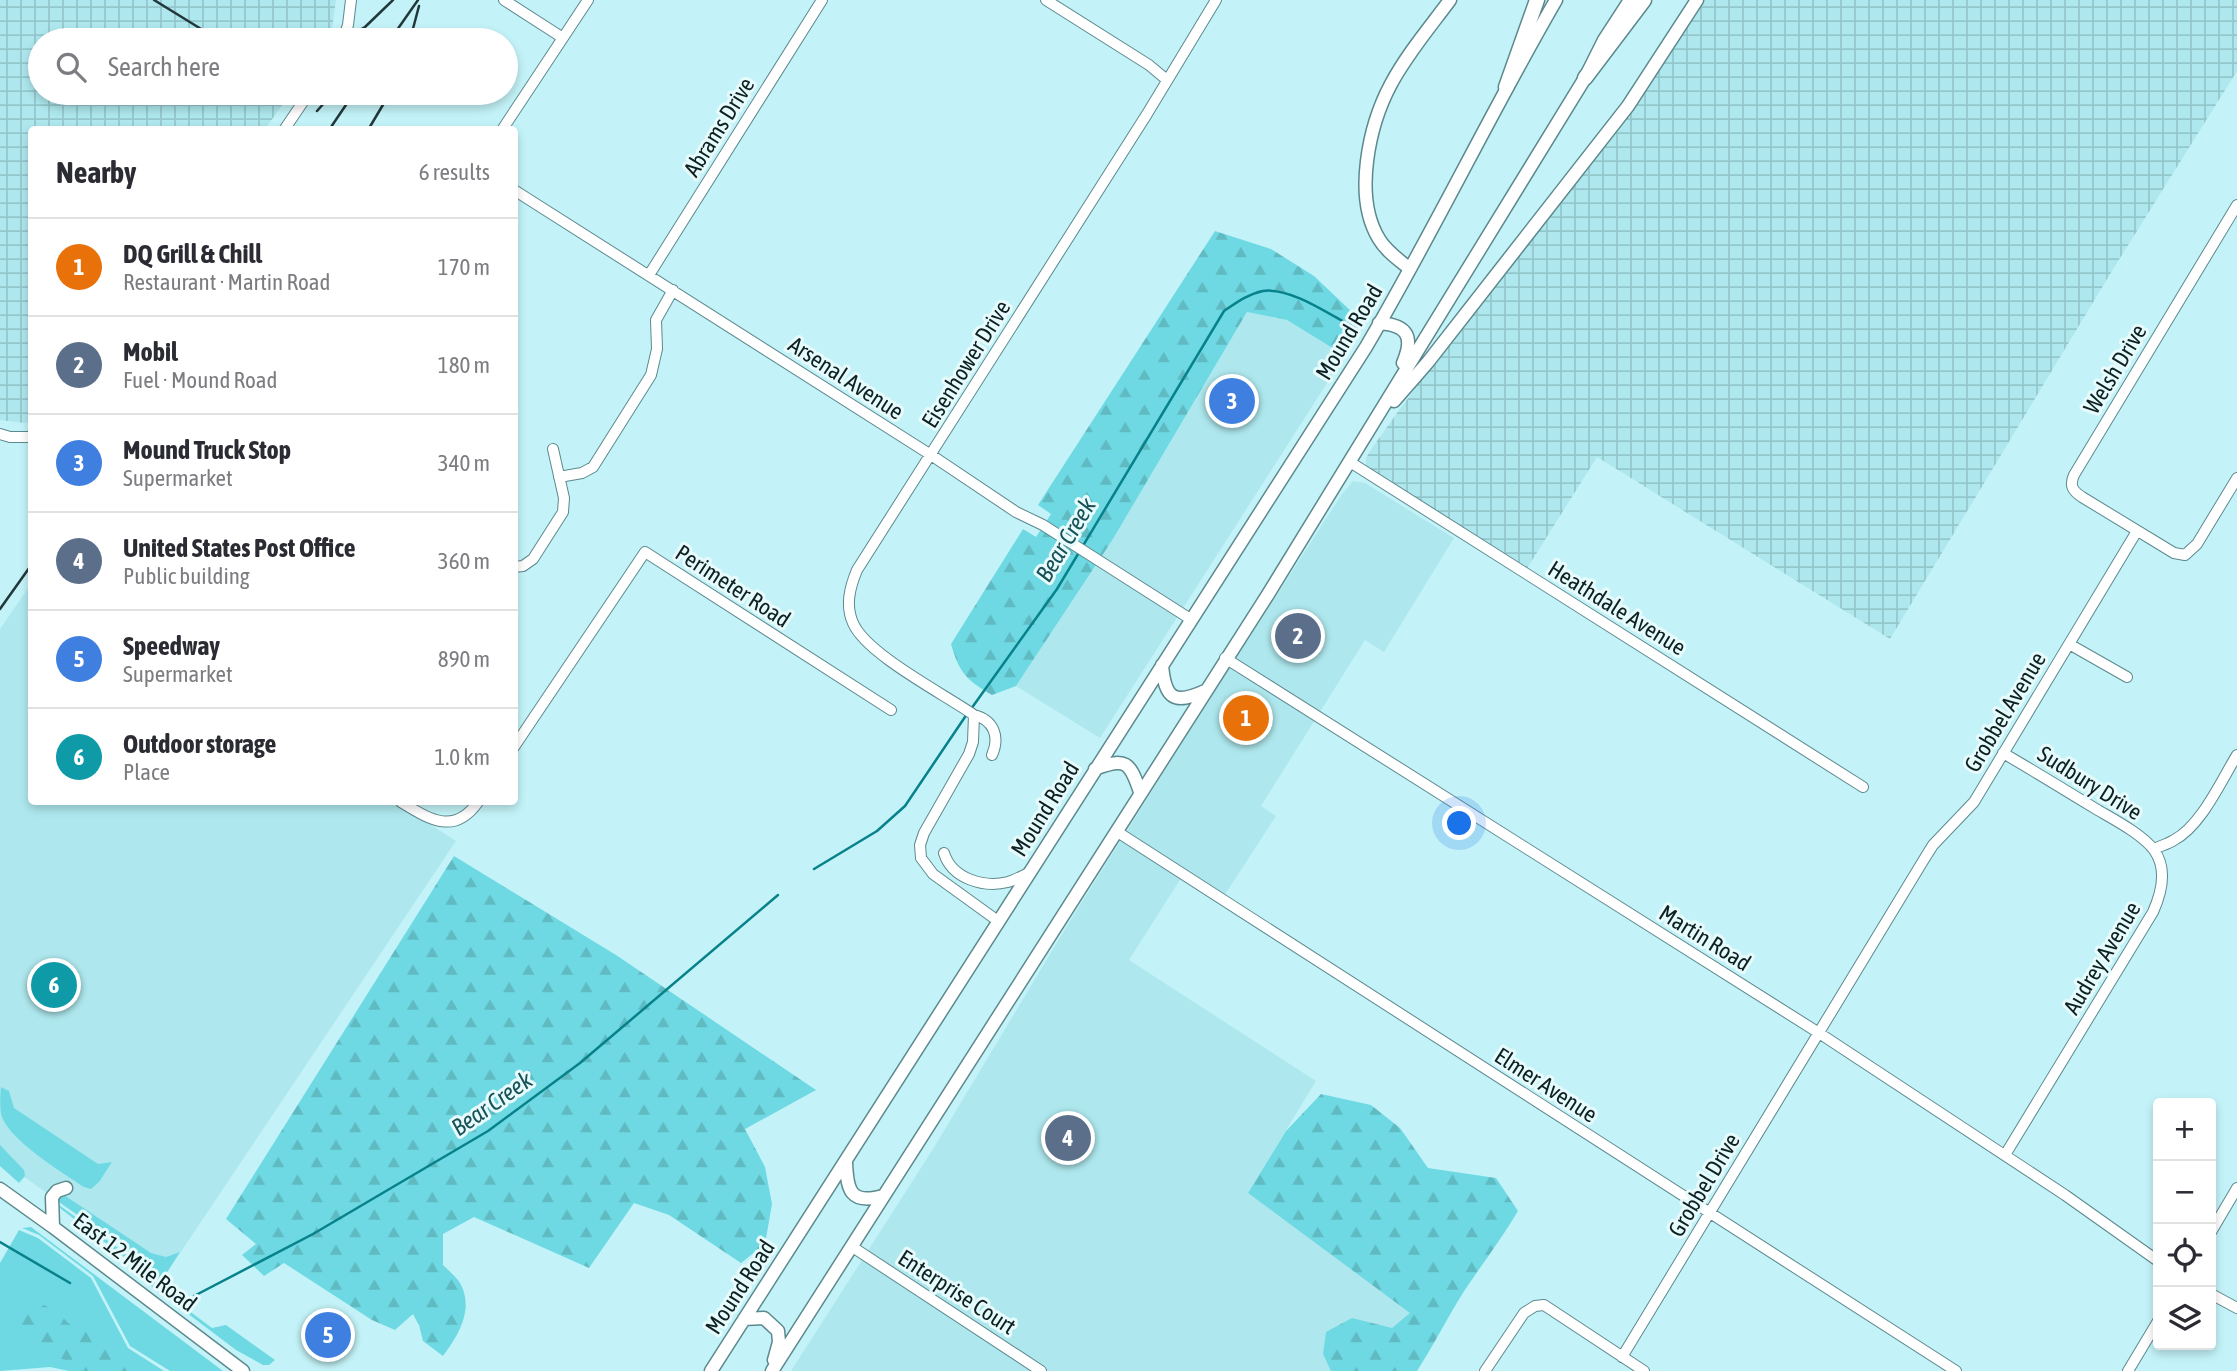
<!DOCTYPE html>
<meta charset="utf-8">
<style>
body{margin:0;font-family:"Asap Condensed",sans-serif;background:#f7f7f7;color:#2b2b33}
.controls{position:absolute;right:21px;bottom:21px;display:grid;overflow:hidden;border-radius:7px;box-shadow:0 4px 10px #0003}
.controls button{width:63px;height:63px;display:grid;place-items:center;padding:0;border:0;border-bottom:2px solid #e1e1e2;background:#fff;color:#2b2b33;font:35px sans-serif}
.you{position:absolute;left:1460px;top:824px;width:24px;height:24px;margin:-18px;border:5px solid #fff;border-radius:50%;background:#1a73e8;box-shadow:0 0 0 10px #1a73e833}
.badge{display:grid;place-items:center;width:46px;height:46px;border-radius:50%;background:#db2777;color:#fff;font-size:23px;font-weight:700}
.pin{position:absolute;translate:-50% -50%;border:4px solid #fff;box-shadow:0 2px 7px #0006}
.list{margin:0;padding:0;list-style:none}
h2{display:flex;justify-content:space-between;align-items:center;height:91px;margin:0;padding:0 28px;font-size:30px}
h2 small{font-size:23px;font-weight:400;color:#7c7c81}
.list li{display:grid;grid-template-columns:46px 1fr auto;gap:21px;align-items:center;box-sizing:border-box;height:98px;padding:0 28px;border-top:2px solid #e1e1e2}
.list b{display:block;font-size:26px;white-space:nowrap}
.list p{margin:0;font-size:23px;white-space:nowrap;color:#7c7c81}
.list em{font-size:23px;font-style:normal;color:#7c7c81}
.icon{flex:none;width:38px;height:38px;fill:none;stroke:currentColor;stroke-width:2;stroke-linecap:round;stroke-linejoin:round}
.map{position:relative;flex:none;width:2237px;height:1371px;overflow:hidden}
.search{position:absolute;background:#fff;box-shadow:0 4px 10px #0003;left:28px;top:28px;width:490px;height:77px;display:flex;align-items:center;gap:18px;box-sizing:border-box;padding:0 24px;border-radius:38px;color:#7c7c81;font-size:26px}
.panel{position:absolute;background:#fff;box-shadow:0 4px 10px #0003;left:28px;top:126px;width:490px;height:679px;border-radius:7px}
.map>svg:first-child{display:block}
</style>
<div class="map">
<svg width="2237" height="1371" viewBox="0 0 2237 1371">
<defs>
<pattern id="industrial-grid" width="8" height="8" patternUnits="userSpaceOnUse" patternTransform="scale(1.75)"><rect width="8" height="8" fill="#aee8ee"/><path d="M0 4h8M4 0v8" fill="none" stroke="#94c7cc"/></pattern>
<pattern id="forest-firs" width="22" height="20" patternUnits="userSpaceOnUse" patternTransform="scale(1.75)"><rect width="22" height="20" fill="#6fd9e3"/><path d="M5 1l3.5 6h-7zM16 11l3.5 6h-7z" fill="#5fbac2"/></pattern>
</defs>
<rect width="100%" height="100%" fill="#c3f3f8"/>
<path fill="#aee8ee" d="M 1247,312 L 1287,320 L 1345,355 L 1100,738 L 1016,686 L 1113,539 Z
M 1353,481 L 1365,483 L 1454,538 L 1384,652 L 1365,640 L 1261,806 L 1276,816 L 1224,896 L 1185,872 L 1129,960 L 1316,1081 L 1248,1193 L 1435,1317 L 1399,1371 L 791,1371 L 933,1149 L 1070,921 L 1220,683 L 1342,494 Z
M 31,584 L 32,802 L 395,802 L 456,841 L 160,1283 L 125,1248 L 0,1160 L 0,629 Z"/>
<path fill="url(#industrial-grid)" d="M 0,0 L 336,0 L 332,30 L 326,40 L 40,40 L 40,93 L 291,93 L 265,129 L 32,130 L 32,422 L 24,423 L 0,420 Z
M 1702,0 L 2237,0 L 2237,71 L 2115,266 L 1890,639 L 1597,457 L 1526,570 L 1368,468 L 1366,465 L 1366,458 L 1372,448 L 1397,413 Z"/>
<path fill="#6fd9e3" d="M 1,1087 L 9,1091 L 14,1108 L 98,1164 L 112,1162 L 99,1182 L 91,1189 L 84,1187 C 63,1173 7,1139 1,1114 C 0,1106 0,1094 1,1087 Z
M 0,1145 L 24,1170 L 25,1176 L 19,1183 L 0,1166 Z
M 64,1195 L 151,1253 L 166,1257 L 180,1252 L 160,1283 L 125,1248 L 56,1200 L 58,1196 Z
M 55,1202 L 126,1254 L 168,1295 L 212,1328 L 226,1325 L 275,1360 L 269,1365 L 263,1365 L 236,1350 L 150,1285 L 127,1259 L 61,1209 Z
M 31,1227 L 223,1371 L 170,1371 L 130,1346 L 93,1276 L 39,1235 L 22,1228 Z
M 19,1230 L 38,1238 L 91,1278 L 128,1348 L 164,1371 L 69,1371 L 50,1367 L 0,1371 L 0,1263 Z"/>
<path fill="url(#forest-firs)" d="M 1215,231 L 1271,249 L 1314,276 L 1353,313 L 1351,338 L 1339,352 L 1287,320 L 1247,312 L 1113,539 L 1016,686 L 992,695 C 966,680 959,672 951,644 L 1023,529 L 1036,537 L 1051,514 L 1038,505 Z
M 454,856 L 616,955 L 816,1090 L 745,1129 L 765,1167 L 772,1204 L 765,1244 L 741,1263 L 669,1215 L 634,1203 L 589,1268 L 474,1217 L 443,1234 L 443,1265 C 449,1271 459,1279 462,1287 C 473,1312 457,1337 443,1356 L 423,1341 L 419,1325 L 413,1314 L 395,1330 L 372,1320 L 284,1263 L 264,1276 L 242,1255 L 256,1244 L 226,1219 Z
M 1321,1094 L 1371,1105 L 1400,1128 L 1428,1168 L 1496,1178 L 1518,1211 C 1500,1242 1477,1270 1458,1301 C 1444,1324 1432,1348 1417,1371 L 1331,1371 L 1323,1354 L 1326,1332 L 1352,1318 L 1392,1328 L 1410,1313 L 1248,1193 L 1286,1131 Z
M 44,1305 L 59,1313 L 68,1323 L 79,1330 L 91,1333 L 103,1340 L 142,1371 L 82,1371 L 69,1362 L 33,1346 L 14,1327 L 22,1317 Z"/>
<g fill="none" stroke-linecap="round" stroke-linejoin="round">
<path stroke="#07828b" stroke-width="2.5" d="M 971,709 L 1057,589 L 1224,311 C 1236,303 1248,294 1263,291 C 1291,287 1330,315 1355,328
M 814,869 L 877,831 L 905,806 L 967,714
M 0,1242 L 70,1283
M 194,1296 L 313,1234 L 488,1131 L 580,1063 L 778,895"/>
<defs>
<path id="minor" d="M 504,0 L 563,38
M 1046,0 L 1149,65 L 1167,80
M 343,40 L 348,25 L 351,0
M 284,130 L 309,93
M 502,130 L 588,0
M 514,190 L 931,455 L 1016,512 L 1043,525 L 1192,620
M 2237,205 L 2074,475 C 2069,486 2073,491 2082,497 L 2174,553 L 2185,555 L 2197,544 L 2237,478
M 649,275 L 822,0
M 0,434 L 10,437 L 32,437
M 1350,462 L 1863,787
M 559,477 L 582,473 L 593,467 L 651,375 L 657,349 L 656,320 L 673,290
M 514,567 L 523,566 L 533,559 L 563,512 L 564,498 L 553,449
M 2069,644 L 2127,677
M 1225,658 L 1819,1033 L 2065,1195 L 2158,1261
M 974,715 L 973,742 L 969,754 L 924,833 L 920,845 L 921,858 L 933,874 L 998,921
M 514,747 L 645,552 L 891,710
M 2003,753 C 2034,771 2065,790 2096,809 C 2113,819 2142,834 2154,850 C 2167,868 2162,892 2153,912 L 2005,1155
M 992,755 C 1000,737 994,720 974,715 C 944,694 866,654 853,623 C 845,605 850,587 857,570 L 1147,114 L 1216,0
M 401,802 C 429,819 454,836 478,802
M 1116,831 L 1956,1371
M 2154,849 C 2160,846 2168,844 2174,840 C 2201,826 2221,781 2237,755
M 944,853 C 952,879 984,888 1008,882 C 1015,880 1022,876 1029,873
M 2211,1232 L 2237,1188
M 851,1246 L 1041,1371
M 2211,1294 L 2237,1308
M 1622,1357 L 1923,861 L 1933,845 L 1974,802 L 2137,531
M 1485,1371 L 1524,1313 L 1535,1306 L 1544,1305 L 1644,1371
M 2128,1371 L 2158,1321"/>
<path id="major" d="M 1410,269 C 1399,260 1386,251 1379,239 C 1353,197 1369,125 1391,84 C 1407,54 1430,27 1450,0
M 1379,323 C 1408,325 1414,337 1403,363
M 1394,401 L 1428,362 L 1628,106 L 1697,0
M 1162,665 C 1165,699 1174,705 1205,691
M 1095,769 C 1126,757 1130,762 1140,792
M 846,1162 C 847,1190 850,1205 883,1196
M 0,1189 L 53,1227 L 243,1371
M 53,1227 L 52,1197 L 57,1191 L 66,1188
M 744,1319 L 764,1318 L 778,1331 L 779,1342 L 774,1360
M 711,1371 L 1366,347 C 1433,233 1490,114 1556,0
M 772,1371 L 1267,596 L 1585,78 L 1604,40 L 1630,0"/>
<path id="highway" d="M 1585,78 L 1644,0
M 1506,87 L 1537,0"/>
</defs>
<use href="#minor" stroke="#5c898d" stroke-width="12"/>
<use href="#major" stroke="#5c898d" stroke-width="15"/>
<use href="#highway" stroke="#5c898d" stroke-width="17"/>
<use href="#minor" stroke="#fff" stroke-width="10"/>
<use href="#major" stroke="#fff" stroke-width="12"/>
<use href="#highway" stroke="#fff" stroke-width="14"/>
<path stroke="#22383b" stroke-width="2.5" d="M 154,0 L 219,40
M 342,40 L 365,27 L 393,0
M 390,40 L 418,0
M 410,40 L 419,6
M 225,93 L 247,96 L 280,93
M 317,111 L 333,93
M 329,130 L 354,93
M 368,130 L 390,93
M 0,609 L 32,564"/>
</g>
<g text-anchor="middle" stroke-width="6" stroke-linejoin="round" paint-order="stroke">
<g font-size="23" fill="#0d2022" stroke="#e8fbfc">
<text transform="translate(719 127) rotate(-58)" y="8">Abrams Drive</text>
<text transform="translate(1349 332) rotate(-59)" y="8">Mound Road</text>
<text transform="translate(966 364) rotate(-58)" y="8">Eisenhower Drive</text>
<text transform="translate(2115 369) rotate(-59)" y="8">Welsh Drive</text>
<text transform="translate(846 378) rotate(33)" y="8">Arsenal Avenue</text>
<text transform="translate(733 586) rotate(33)" y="8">Perimeter Road</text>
<text transform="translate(1617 608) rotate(32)" y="8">Heathdale Avenue</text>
<text transform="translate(2005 712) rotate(-59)" y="8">Grobbel Avenue</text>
<text transform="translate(2090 783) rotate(32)" y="8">Sudbury Drive</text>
<text transform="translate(1045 809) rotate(-58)" y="8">Mound Road</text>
<text transform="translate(1705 938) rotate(32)" y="8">Martin Road</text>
<text transform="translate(2102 958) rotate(-59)" y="8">Audrey Avenue</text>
<text transform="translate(1546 1085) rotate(33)" y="8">Elmer Avenue</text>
<text transform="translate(1704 1185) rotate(-59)" y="8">Grobbel Drive</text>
<text transform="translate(135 1262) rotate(37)" y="8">East 12 Mile Road</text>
<text transform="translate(740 1287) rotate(-57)" y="8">Mound Road</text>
<text transform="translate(957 1292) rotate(33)" y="8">Enterprise Court</text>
</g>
<g font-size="24" font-style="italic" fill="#185156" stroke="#e8fbfc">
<text transform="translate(1066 540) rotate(-59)" y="8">Bear Creek</text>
<text transform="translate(492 1104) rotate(-35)" y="8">Bear Creek</text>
</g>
</g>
</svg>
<div class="controls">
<button>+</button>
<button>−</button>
<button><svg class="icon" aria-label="locate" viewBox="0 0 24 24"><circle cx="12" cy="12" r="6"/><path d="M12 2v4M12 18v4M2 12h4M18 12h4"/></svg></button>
<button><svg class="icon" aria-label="layers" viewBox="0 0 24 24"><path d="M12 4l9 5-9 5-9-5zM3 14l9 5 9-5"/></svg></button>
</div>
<div class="you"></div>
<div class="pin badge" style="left:1246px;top:718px;background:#e8710a">1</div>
<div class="pin badge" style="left:1298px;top:636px;background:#5c6f8a">2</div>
<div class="pin badge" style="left:1232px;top:401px;background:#3f7fe0">3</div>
<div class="pin badge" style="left:1068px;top:1138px;background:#5c6f8a">4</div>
<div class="pin badge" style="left:328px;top:1335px;background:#3f7fe0">5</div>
<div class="pin badge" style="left:54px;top:985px;background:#0f9aa8">6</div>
<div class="search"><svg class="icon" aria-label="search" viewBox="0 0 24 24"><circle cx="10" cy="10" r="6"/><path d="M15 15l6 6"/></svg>Search here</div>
<section class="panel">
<h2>Nearby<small>6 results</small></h2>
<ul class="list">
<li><span class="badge" style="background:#e8710a">1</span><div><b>DQ Grill &amp; Chill</b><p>Restaurant · Martin Road</p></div><em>170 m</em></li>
<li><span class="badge" style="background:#5c6f8a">2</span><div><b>Mobil</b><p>Fuel · Mound Road</p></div><em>180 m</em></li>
<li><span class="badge" style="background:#3f7fe0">3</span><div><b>Mound Truck Stop</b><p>Supermarket</p></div><em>340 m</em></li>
<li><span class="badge" style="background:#5c6f8a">4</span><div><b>United States Post Office</b><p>Public building</p></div><em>360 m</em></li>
<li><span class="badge" style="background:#3f7fe0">5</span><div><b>Speedway</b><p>Supermarket</p></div><em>890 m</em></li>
<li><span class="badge" style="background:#0f9aa8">6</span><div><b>Outdoor storage</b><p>Place</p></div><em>1.0 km</em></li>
</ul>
</section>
</div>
